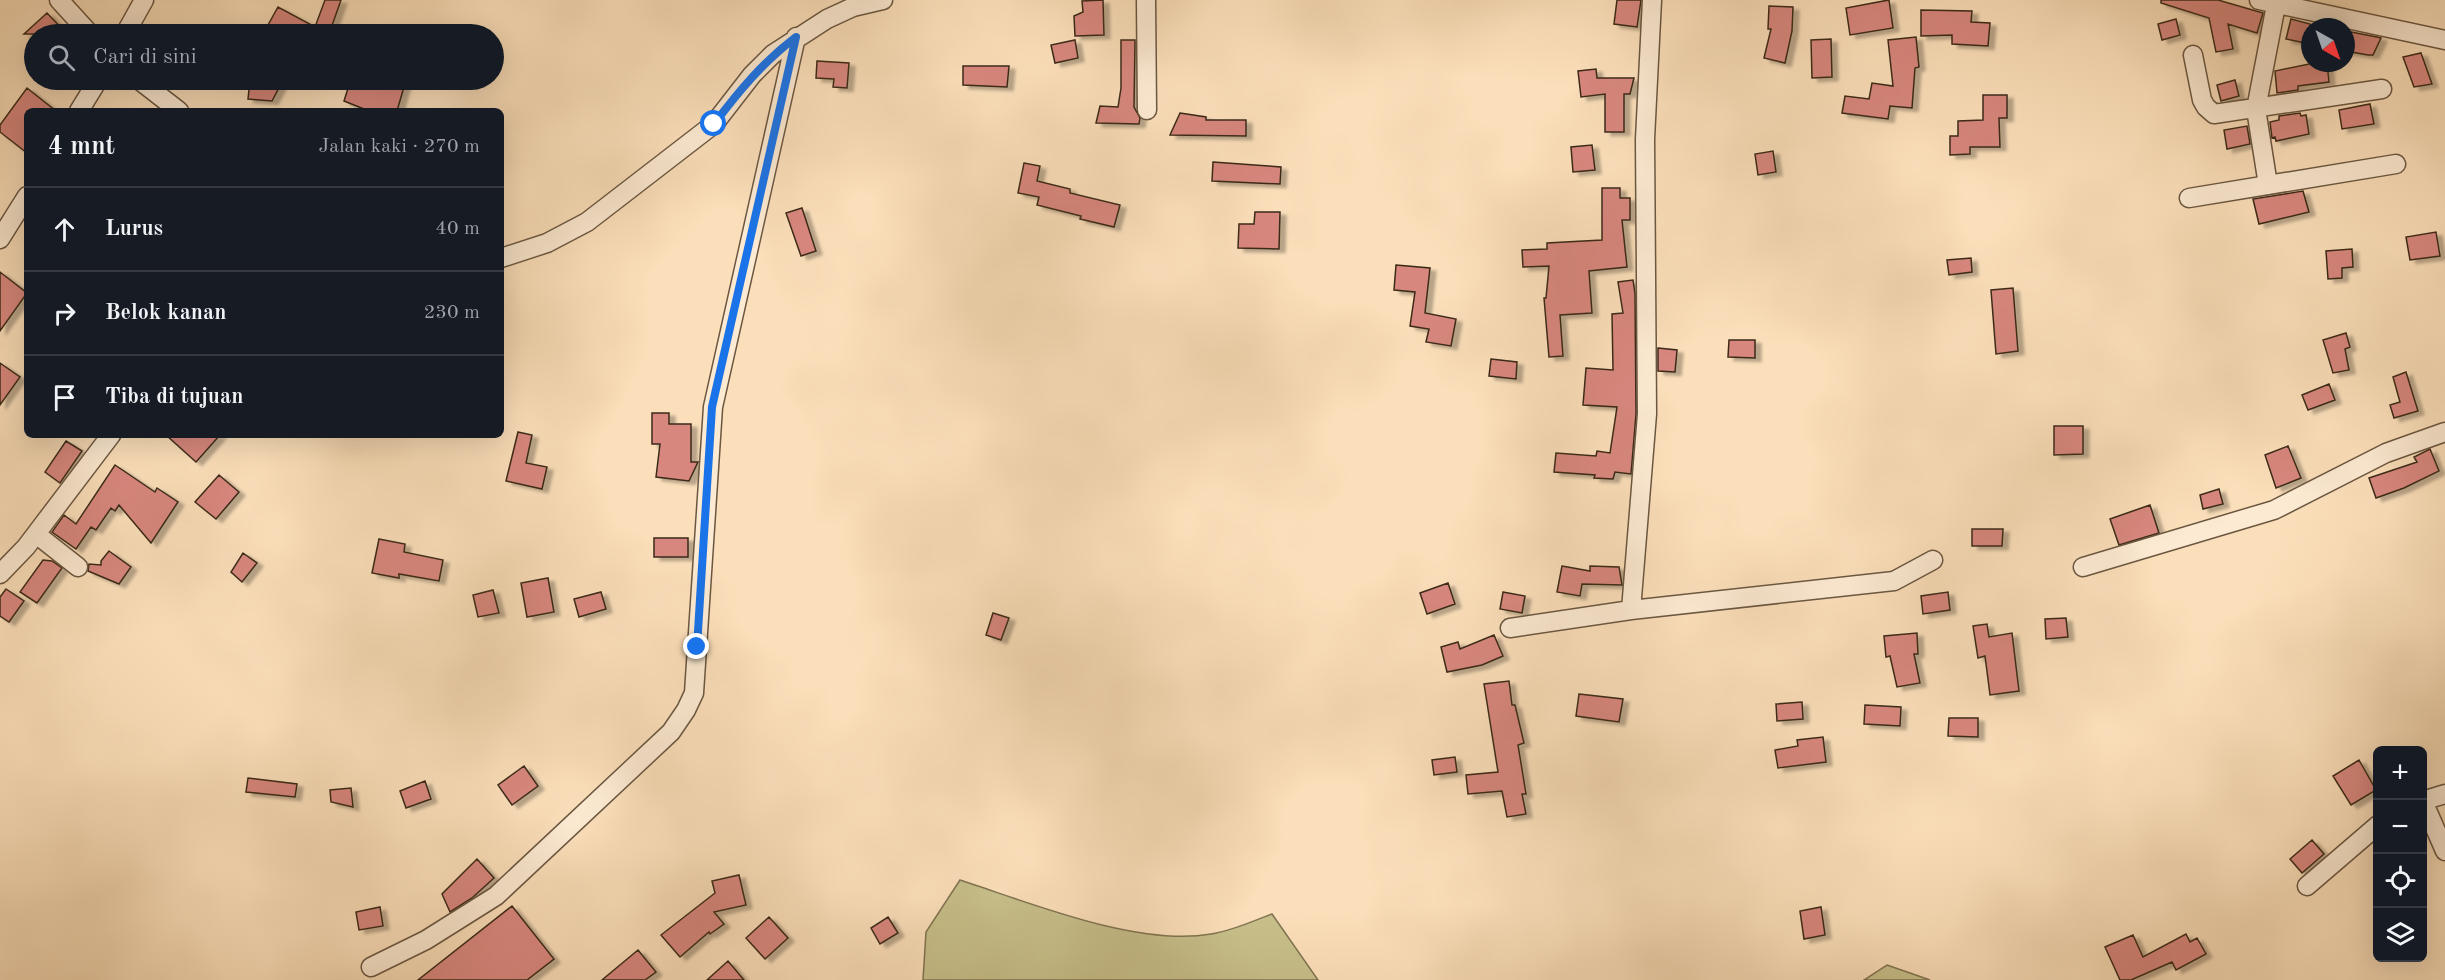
<!DOCTYPE html>
<html lang="id">
<meta charset="utf-8">
<style>
body{margin:0;font-family:"Old Standard TT",serif;background:#20242c;color:#f1f3f6}
.controls{position:absolute;right:18px;bottom:18px;display:grid;overflow:hidden;border-radius:9px;box-shadow:0 6px 24px #0002}
.controls button{width:54px;height:54px;display:grid;place-items:center;padding:0;border:0;border-bottom:2px solid #363941;background:#171b24;color:#f1f3f6;font:30px sans-serif}
.compass{position:absolute;left:2301px;top:18px;width:54px;height:54px;border-radius:50%;background:#171b24;box-shadow:0 6px 24px #0002;rotate:140deg}
.stop{position:absolute;width:18px;height:18px;margin:-14px;border:4px solid #1a73e8;border-radius:50%;background:#fff}
.stop.end{background:#1a73e8;border-color:#fff;box-shadow:0 2px 6px #0008}
.list{margin:0;padding:0;list-style:none}
h2{display:flex;justify-content:space-between;align-items:center;height:78px;margin:0;padding:0 24px;font-size:26px}
h2 small{font-size:20px;font-weight:400;color:#9ea1a6}
.list li{display:grid;grid-template-columns:39px 1fr auto;gap:18px;align-items:center;box-sizing:border-box;height:84px;padding:0 24px;border-top:2px solid #363941}
.list b{display:block;font-size:22px;white-space:nowrap}
.list em{font-size:20px;font-style:normal;color:#9ea1a6}
.icon{flex:none;width:33px;height:33px;fill:none;stroke:currentColor;stroke-width:2;stroke-linecap:round;stroke-linejoin:round}
.map{position:relative;flex:none;width:2445px;height:980px;overflow:hidden}
.search{position:absolute;background:#171b24;box-shadow:0 6px 24px #0002;left:24px;top:24px;width:480px;height:66px;display:flex;align-items:center;gap:15px;box-sizing:border-box;padding:0 21px;border-radius:33px;color:#9ea1a6;font-size:22px}
.panel{position:absolute;background:#171b24;box-shadow:0 6px 24px #0002;left:24px;top:108px;width:480px;height:330px;border-radius:9px}
.map>svg:first-child{display:block}
</style>
<div class="map">
<svg width="2445" height="980" viewBox="0 0 2445 980">
<defs>
<filter id="shadow"><feDropShadow dx="6" dy="3.5" stdDeviation="1.5" flood-color="#0004"/></filter>
</defs>
<rect width="100%" height="100%" fill="#fbdfba"/>
<filter id="stains"><feTurbulence type="fractalNoise" baseFrequency=".00333" numOctaves="4"/><feColorMatrix values="0 0 0 0 .2 0 0 0 0 .09 0 0 0 0 .02 0 0 0 .5 -.17"/></filter>
<radialGradient id="worn" r=".72"><stop offset=".6" stop-color="#630" stop-opacity="0"/><stop offset="1" stop-color="#630" stop-opacity=".3"/></radialGradient>
<path fill="#c7bf8a" stroke="#817452" stroke-width="1.5" d="M 960,880 C 1031,903 1138,947 1211,934 C 1232,931 1253,921 1272,914 L 1318,980 L 923,980 L 926,932 Z
M 1887,965 L 1930,980 L 1864,980 Z"/>
<path fill="#d8877e" stroke="#3b2a19" stroke-width="1.5" filter="url(#shadow)" d="M 325,0 L 341,0 L 329,34 L 263,34 L 278,7 L 315,27 Z
M 1103,0 L 1104,35 L 1075,36 L 1074,16 L 1083,12 L 1082,1 Z
M 1617,0 L 1641,0 L 1637,27 L 1614,24 Z
M 1889,0 L 1893,28 L 1850,35 L 1846,8 Z
M 2161,0 L 2218,0 L 2263,13 L 2257,33 L 2228,24 L 2233,49 L 2216,52 L 2209,18 L 2161,3 Z
M 1769,6 L 1793,7 L 1792,31 L 1785,63 L 1764,58 L 1771,29 L 1768,29 Z
M 1921,10 L 1972,11 L 1971,22 L 1990,23 L 1988,46 L 1952,44 L 1952,35 L 1921,36 Z
M 47,13 L 67,34 L 24,34 Z
M 2176,19 L 2180,35 L 2162,40 L 2158,24 Z
M 2291,19 L 2310,24 L 2310,44 L 2286,39 Z
M 2346,31 L 2377,37 L 2381,38 L 2373,55 L 2368,55 L 2346,51 Z
M 1916,37 L 1919,67 L 1915,68 L 1912,108 L 1890,106 L 1888,119 L 1842,113 L 1845,96 L 1869,99 L 1872,83 L 1893,86 L 1888,40 Z
M 1831,39 L 1832,77 L 1812,78 L 1811,40 Z
M 1075,40 L 1078,58 L 1055,63 L 1051,45 Z
M 1121,40 L 1135,40 L 1134,107 L 1140,118 L 1139,124 L 1096,123 L 1100,106 L 1118,107 L 1121,88 Z
M 2421,53 L 2432,84 L 2414,87 L 2403,57 Z
M 817,61 L 849,63 L 847,88 L 833,87 L 834,79 L 816,78 Z
M 2314,63 L 2327,63 L 2329,82 L 2298,86 L 2298,90 L 2277,93 L 2275,71 Z
M 963,66 L 1009,66 L 1007,87 L 963,85 Z
M 1596,69 L 1597,78 L 1634,78 L 1630,94 L 1624,94 L 1624,132 L 1605,132 L 1605,94 L 1581,97 L 1578,71 Z
M 250,80 L 283,80 L 272,101 L 248,99 Z
M 359,80 L 406,80 L 397,111 L 369,111 L 344,101 L 349,85 L 358,89 Z
M 2235,80 L 2239,96 L 2221,101 L 2217,85 Z
M 27,88 L 56,111 L 27,111 L 27,153 L 0,132 L 0,125 Z
M 1983,95 L 2007,95 L 2007,118 L 1999,118 L 2000,147 L 1970,147 L 1970,154 L 1950,155 L 1950,136 L 1958,136 L 1958,121 L 1983,120 Z
M 2370,104 L 2374,124 L 2342,129 L 2339,110 Z
M 1180,113 L 1206,117 L 1206,120 L 1246,120 L 1246,136 L 1170,135 Z
M 2300,113 L 2301,116 L 2306,115 L 2309,134 L 2276,141 L 2275,137 L 2272,138 L 2270,122 L 2279,120 L 2279,116 Z
M 2247,126 L 2250,144 L 2227,149 L 2224,130 Z
M 1592,145 L 1595,170 L 1573,172 L 1571,147 Z
M 1773,151 L 1776,172 L 1758,175 L 1755,154 Z
M 1213,162 L 1281,167 L 1280,184 L 1212,181 Z
M 1024,163 L 1040,166 L 1037,181 L 1070,189 L 1070,193 L 1120,205 L 1114,227 L 1080,219 L 1081,216 L 1037,205 L 1039,197 L 1018,193 Z
M 1602,188 L 1620,188 L 1620,198 L 1630,198 L 1630,220 L 1622,220 L 1627,267 L 1589,271 L 1592,313 L 1560,315 L 1563,356 L 1549,357 L 1544,298 L 1546,298 L 1549,266 L 1523,267 L 1522,250 L 1547,249 L 1547,243 L 1602,240 Z
M 2303,191 L 2309,212 L 2259,224 L 2253,199 Z
M 802,208 L 816,251 L 801,256 L 786,213 Z
M 1255,212 L 1280,212 L 1279,249 L 1238,248 L 1239,224 L 1254,224 Z
M 2436,232 L 2440,256 L 2410,260 L 2406,237 Z
M 2352,249 L 2353,267 L 2342,268 L 2342,278 L 2328,279 L 2326,251 Z
M 1971,258 L 1972,272 L 1949,275 L 1947,260 Z
M 1396,265 L 1430,268 L 1425,313 L 1456,319 L 1451,346 L 1426,342 L 1429,329 L 1410,326 L 1415,292 L 1394,290 Z
M 0,272 L 27,293 L 0,331 Z
M 1633,280 L 1635,294 L 1636,414 L 1631,474 L 1615,472 L 1613,479 L 1594,478 L 1595,475 L 1554,472 L 1556,453 L 1596,456 L 1597,451 L 1610,453 L 1617,407 L 1583,405 L 1586,368 L 1613,370 L 1612,314 L 1623,313 L 1618,282 Z
M 2013,288 L 2018,351 L 1996,354 L 1991,290 Z
M 2346,333 L 2350,347 L 2345,349 L 2349,370 L 2333,373 L 2323,340 Z
M 1729,340 L 1755,340 L 1755,358 L 1728,357 Z
M 1658,348 L 1677,350 L 1675,372 L 1658,371 Z
M 1491,359 L 1517,362 L 1516,379 L 1489,376 Z
M 0,363 L 20,377 L 0,405 Z
M 2406,372 L 2418,411 L 2394,418 L 2390,405 L 2400,402 L 2393,377 Z
M 2329,384 L 2335,400 L 2308,410 L 2302,395 Z
M 652,413 L 669,413 L 669,424 L 691,424 L 691,462 L 698,462 L 689,481 L 656,477 L 660,444 L 652,444 Z
M 2054,426 L 2083,426 L 2083,454 L 2054,455 Z
M 518,432 L 532,435 L 526,463 L 547,467 L 542,489 L 506,481 Z
M 166,435 L 220,435 L 196,462 Z
M 66,441 L 82,451 L 60,483 L 45,472 Z
M 2288,446 L 2301,478 L 2276,488 L 2265,455 Z
M 2430,449 L 2439,471 L 2404,488 L 2376,498 L 2369,478 L 2417,462 L 2414,457 Z
M 115,465 L 155,492 L 157,488 L 178,502 L 151,543 L 119,505 L 115,511 L 111,508 L 96,530 L 91,527 L 76,549 L 52,532 L 64,515 L 76,524 Z
M 219,475 L 239,492 L 216,519 L 195,502 Z
M 2219,489 L 2223,504 L 2203,509 L 2200,495 Z
M 2150,505 L 2159,533 L 2119,545 L 2110,519 Z
M 1972,529 L 2003,529 L 2002,546 L 1972,546 Z
M 654,538 L 688,538 L 688,557 L 654,557 Z
M 379,539 L 405,544 L 404,552 L 443,560 L 439,581 L 399,574 L 399,578 L 372,573 Z
M 109,551 L 131,567 L 119,584 L 88,571 L 89,564 L 101,565 L 101,561 Z
M 243,553 L 257,563 L 242,582 L 231,572 Z
M 43,560 L 52,561 L 62,568 L 37,603 L 20,592 Z
M 1562,566 L 1590,571 L 1590,566 L 1619,567 L 1622,585 L 1582,584 L 1580,596 L 1557,592 Z
M 548,578 L 554,612 L 527,617 L 521,583 Z
M 1448,583 L 1455,604 L 1427,614 L 1420,593 Z
M 6,589 L 24,601 L 9,622 L 0,616 L 0,597 Z
M 493,590 L 499,613 L 478,617 L 473,595 Z
M 601,592 L 606,609 L 579,617 L 574,599 Z
M 1503,592 L 1525,596 L 1522,613 L 1500,609 Z
M 1948,592 L 1950,610 L 1923,614 L 1921,596 Z
M 993,613 L 1009,618 L 1001,640 L 986,635 Z
M 2066,618 L 2068,637 L 2046,639 L 2045,619 Z
M 1987,624 L 1989,637 L 2012,633 L 2019,691 L 1990,695 L 1985,656 L 1978,658 L 1973,626 Z
M 1917,633 L 1918,654 L 1914,654 L 1920,683 L 1897,687 L 1890,656 L 1886,657 L 1884,636 Z
M 1494,635 L 1503,656 L 1482,665 L 1447,672 L 1441,647 L 1458,642 L 1460,649 Z
M 1509,681 L 1512,705 L 1515,705 L 1524,743 L 1518,745 L 1526,794 L 1522,794 L 1526,814 L 1507,817 L 1502,791 L 1468,794 L 1466,775 L 1498,772 L 1484,684 Z
M 1579,694 L 1623,699 L 1619,722 L 1576,716 Z
M 1802,702 L 1803,719 L 1777,721 L 1776,704 Z
M 1865,705 L 1901,707 L 1900,726 L 1864,724 Z
M 1949,718 L 1978,718 L 1978,737 L 1948,736 Z
M 1823,737 L 1826,762 L 1778,768 L 1775,750 L 1798,746 L 1797,740 Z
M 1455,757 L 1457,772 L 1434,775 L 1432,760 Z
M 2359,760 L 2376,790 L 2351,805 L 2333,776 Z
M 524,766 L 538,786 L 512,805 L 498,785 Z
M 248,778 L 297,784 L 295,797 L 246,792 Z
M 425,781 L 431,799 L 406,808 L 400,791 Z
M 351,788 L 353,807 L 331,802 L 330,790 Z
M 2312,840 L 2324,854 L 2302,873 L 2290,859 Z
M 477,859 L 494,878 L 472,898 L 450,912 L 442,894 Z
M 739,875 L 746,905 L 714,912 L 724,924 L 710,934 L 709,932 L 680,957 L 661,935 L 715,893 L 712,881 Z
M 512,906 L 554,959 L 527,980 L 418,980 Z
M 380,907 L 383,926 L 359,930 L 356,912 Z
M 1821,907 L 1825,935 L 1804,939 L 1800,911 Z
M 769,917 L 788,938 L 765,959 L 746,938 Z
M 888,917 L 898,933 L 880,944 L 871,928 Z
M 2186,934 L 2190,942 L 2197,938 L 2206,954 L 2176,970 L 2172,962 L 2131,980 L 2120,980 L 2105,947 L 2133,935 L 2143,957 Z
M 638,950 L 656,972 L 645,980 L 602,980 Z
M 728,961 L 744,980 L 707,980 Z"/>
<g fill="none" stroke-linecap="round" stroke-linejoin="round">
<defs>
<path id="minor" d="M 59,0 L 90,34
M 1146,0 L 1147,110
M 2259,0 L 2445,40
M 125,34 L 144,0
M 2193,55 L 2202,100 L 2206,107 L 2214,114 L 2382,89
M 139,80 L 179,111
M 79,111 L 98,80
M 2268,185 L 2256,109 L 2276,5
M 2189,198 L 2396,164
M 0,239 L 27,196
M 501,258 L 547,243 L 587,222 L 714,124 L 752,75 L 773,54 L 827,19 L 853,7 L 883,0
M 36,534 L 78,567
M 2083,567 L 2274,510 L 2386,453 L 2445,432
M 0,574 L 26,547 L 111,435
M 1631,610 L 1647,414 L 1645,139 L 1652,0
M 1510,628 L 1631,610 L 1894,581 L 1933,560
M 2422,801 L 2445,794
M 2423,801 L 2445,851
M 2307,886 L 2378,825
M 371,967 L 426,940 L 496,896 L 671,732 L 686,710 L 694,693 L 713,407 L 796,37"/>
</defs>
<use href="#minor" stroke="#6b5741" stroke-width="21"/>
<use href="#minor" stroke="#fcead2" stroke-width="18"/>
</g>
<g fill="none" stroke-linecap="round" stroke-linejoin="round">
<path stroke="#1a73e8" stroke-width="8" d="M 697,647 L 712,407 L 796,37 C 763,62 739,91 714,124"/>
</g>
<rect width="100%" height="100%" filter="url(#stains)"/>
<rect width="100%" height="100%" fill="url(#worn)"/>
</svg>
<div class="controls">
<button>+</button>
<button>−</button>
<button><svg class="icon" aria-label="locate" viewBox="0 0 24 24"><circle cx="12" cy="12" r="6"/><path d="M12 2v4M12 18v4M2 12h4M18 12h4"/></svg></button>
<button><svg class="icon" aria-label="layers" viewBox="0 0 24 24"><path d="M12 4l9 5-9 5-9-5zM3 14l9 5 9-5"/></svg></button>
</div>
<svg class="compass" viewBox="-18 -18 36 36"><path d="M0-13l5 13h-10z" fill="#e53935"/><path d="M0 13l5-13h-10z" fill="#9ea1a6"/></svg>
<div class="stop" style="left:714px;top:124px"></div>
<div class="stop end" style="left:697px;top:647px"></div>
<div class="search"><svg class="icon" aria-label="search" viewBox="0 0 24 24"><circle cx="10" cy="10" r="6"/><path d="M15 15l6 6"/></svg>Cari di sini</div>
<section class="panel">
<h2>4 mnt<small>Jalan kaki · 270 m</small></h2>
<ul class="list">
<li><svg class="icon" aria-label="ahead" viewBox="0 0 24 24"><path d="M12 20V5M6 11l6-6 6 6"/></svg><div><b>Lurus</b></div><em>40 m</em></li>
<li><svg class="icon" aria-label="right" viewBox="0 0 24 24"><path d="M7 20v-9h11M14 6l5 5-5 5"/></svg><div><b>Belok kanan</b></div><em>230 m</em></li>
<li><svg class="icon" aria-label="arrive" viewBox="0 0 24 24"><path d="M6 21V4h12l-3 4 3 4H6"/></svg><div><b>Tiba di tujuan</b></div></li>
</ul>
</section>
</div>
